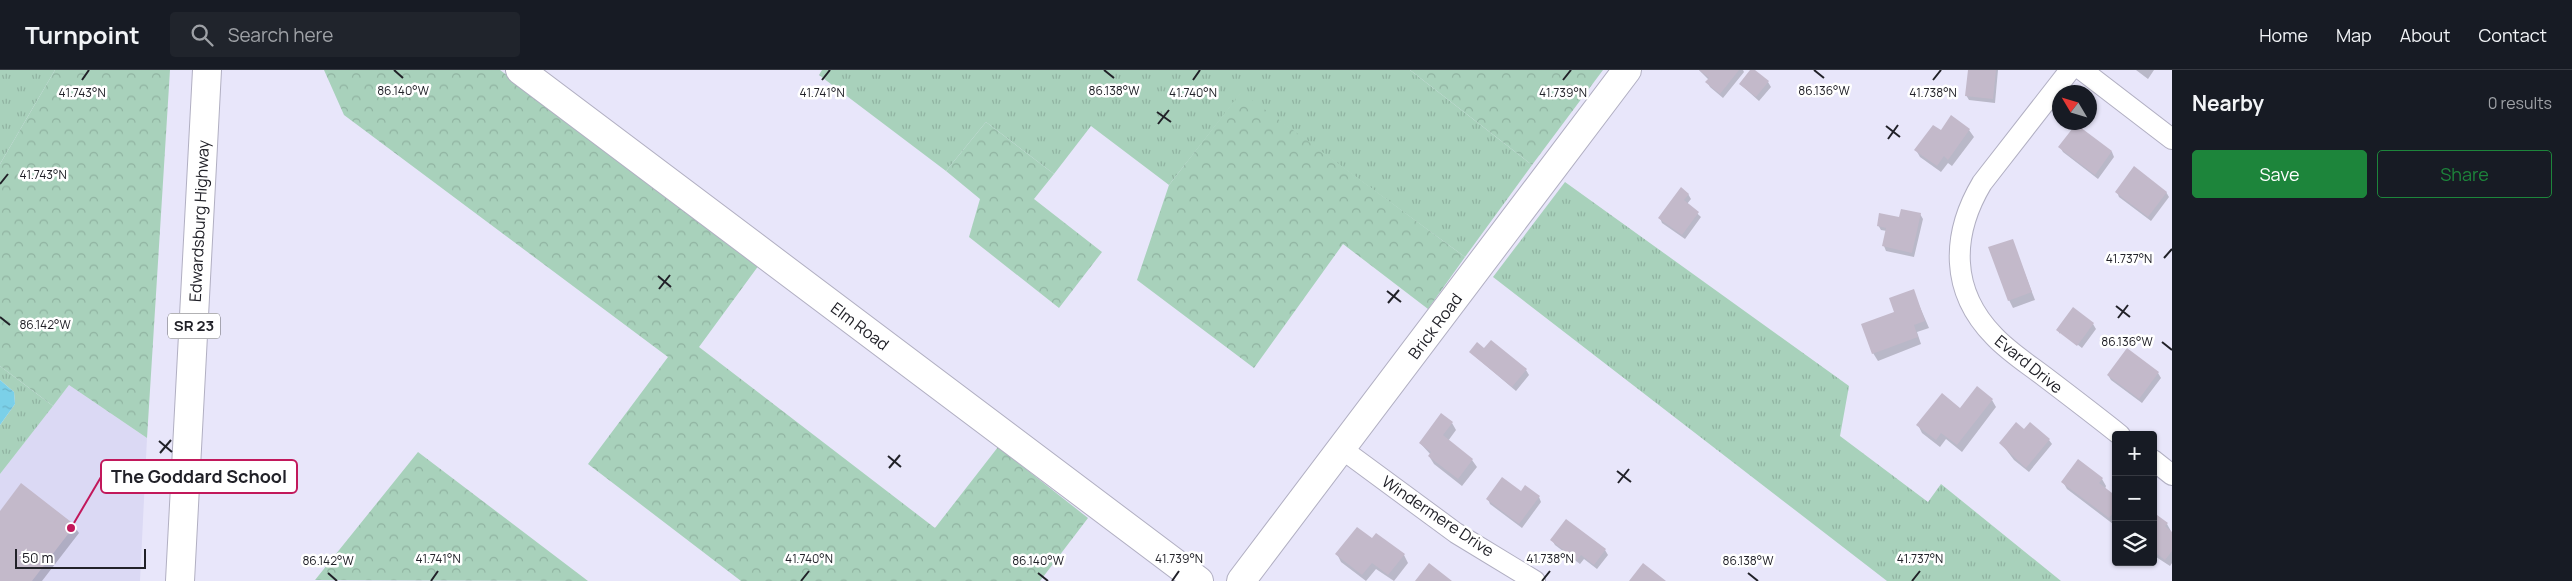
<!DOCTYPE html>
<meta charset="utf-8">
<style>
body{margin:0;font-family:Manrope,sans-serif;background:#20242c;color:#f1f3f6}
.controls{position:absolute;right:15px;bottom:15px;display:grid;overflow:hidden;border-radius:5px;box-shadow:0 1px 4px #0004}
.controls button{width:45px;height:45px;display:grid;place-items:center;padding:0;border:0;border-bottom:1px solid #363941;background:#171b24;color:#f1f3f6;font:25px sans-serif}
.compass{position:absolute;left:2052px;top:15px;width:45px;height:45px;border-radius:50%;background:#171b24;box-shadow:0 1px 4px #0004;rotate:308deg}
.scale{position:absolute;left:15px;bottom:12px;width:131px;box-sizing:border-box;padding-left:5px;border:2px solid #212128;border-top:0;font-size:14px;line-height:18px;white-space:nowrap;color:#212128;-webkit-text-stroke:4px #fff;paint-order:stroke}
.list{margin:0;padding:0;list-style:none}
h2{display:flex;justify-content:space-between;align-items:center;height:65px;margin:0;padding:0 20px;font-size:21px}
h2 small{font-size:16px;font-weight:400;color:#9ea1a6}
.actions{display:flex;gap:10px;padding:15px 20px}
.actions a{flex:1;padding:11px 0;border:1px solid #1d853b;border-radius:5px;text-align:center;font-size:18px;color:#1d853b}
.actions .main{background:#1d853b;color:#fff}
.icon{flex:none;width:28px;height:28px;fill:none;stroke:currentColor;stroke-width:2;stroke-linecap:round;stroke-linejoin:round}
.map{position:relative;flex:none;width:2172px;height:511px;overflow:hidden}
header{display:flex;align-items:center;gap:30px;box-sizing:border-box;height:70px;padding:0 25px;background:#171b24;border-bottom:1px solid #363941}
header strong{font-size:24px}
nav{display:flex;gap:28px;margin-inline-start:auto;font-size:18px}
.search{width:350px;height:45px;background:#20242c;display:flex;align-items:center;gap:12px;box-sizing:border-box;padding:0 18px;border-radius:5px;color:#9ea1a6;font-size:19px}
main{display:flex}
aside{flex:1;background:#171b24}
.map>svg:first-child{display:block}
</style>
<header>
<strong>Turnpoint</strong>
<div class="search"><svg class="icon" aria-label="search" viewBox="0 0 24 24"><circle cx="10" cy="10" r="6"/><path d="M15 15l6 6"/></svg>Search here</div>
<nav><a>Home</a><a>Map</a><a>About</a><a>Contact</a></nav>
</header>
<main>
<div class="map">
<svg width="2172" height="511" viewBox="0 0 2172 511">
<defs>
<pattern id="grass-tufts" width="24" height="20" patternUnits="userSpaceOnUse" patternTransform="scale(1.25)"><rect width="24" height="20" fill="#a8d1bb"/><path d="M3 7l-1-3M5 7V3M7 7l1-3M15 17l-1-3M17 17v-4M19 17l1-3" fill="none" stroke="#90b3a1"/></pattern>
<pattern id="forest-crowns" width="20" height="18" patternUnits="userSpaceOnUse" patternTransform="scale(1.25)"><rect width="20" height="18" fill="#a8d1bb"/><path d="M2 6a3 3 0 1 1 6 0M12 15a3 3 0 1 1 6 0" fill="none" stroke="#90b3a1"/></pattern>
<pattern id="water-ripples" width="26" height="14" patternUnits="userSpaceOnUse" patternTransform="scale(1.25)"><rect width="26" height="14" fill="#7bd0e8"/><path d="M2 4q2-2 4 0t4 0M15 11q2-2 4 0t4 0" fill="none" stroke="#6ab2c7"/></pattern>
</defs>
<rect width="100%" height="100%" fill="#e8e6fa"/>
<path fill="#dbd9f4" d="M 69,315 L 147,368 L 140,511 L 0,511 L 0,404 Z"/>
<path fill="url(#grass-tufts)" d="M 0,0 L 55,0 L 0,94 Z
M 822,0 L 1410,0 L 1532,95 L 1465,187 L 1241,23 L 1169,115 L 1091,56 L 1054,104 L 986,52 L 946,101 L 819,5 Z
M 1565,112 L 1849,316 L 1840,366 L 1928,432 L 1941,414 L 2061,511 L 1887,511 L 1493,207 Z
M 0,296 L 53,336 L 0,404 L 0,355 L 15,334 L 14,322 L 0,310 Z"/>
<path fill="url(#forest-crowns)" d="M 55,0 L 170,0 L 147,368 L 69,315 L 53,336 L 0,296 L 0,94 Z
M 324,0 L 500,0 L 759,195 L 699,277 L 935,458 L 998,377 L 1088,448 L 1040,511 L 741,511 L 588,394 L 668,287 L 344,45 Z
M 1410,0 L 1603,0 L 1532,95 Z
M 1241,22 L 1465,187 L 1428,239 L 1343,174 L 1254,298 L 1137,210 L 1169,115 Z
M 986,52 L 1054,104 L 1034,129 L 1102,182 L 1059,238 L 969,167 L 980,129 L 946,101 Z
M 418,382 L 588,511 L 315,510 Z"/>
<path fill="url(#water-ripples)" d="M 0,310 L 14,322 L 15,334 L 0,355 Z"/>
<path fill="#0003" d="M 1699,0 L 1743,0 L 1744,2 L 1723,28 L 1710,17 L 1707,12 L 1709,10 Z
M 1752,0 L 1768,12 L 1771,17 L 1759,31 L 1740,14 Z
M 1969,0 L 1998,0 L 1995,33 L 1969,30 L 1966,25 Z
M 2136,0 L 2154,0 L 2148,9 Z
M 2076,56 L 2112,82 L 2114,87 L 2098,109 L 2063,82 L 2060,77 Z
M 1969,60 L 1974,67 L 1952,96 L 1948,93 L 1941,102 L 1920,87 L 1916,80 L 1941,62 Z
M 2117,122 L 2166,122 L 2169,127 L 2151,151 L 2119,127 Z
M 1688,124 L 1691,129 L 1687,134 L 1701,147 L 1685,169 L 1662,153 L 1660,148 Z
M 1920,144 L 1923,149 L 1914,187 L 1886,181 L 1884,176 L 1887,161 L 1881,160 L 1878,155 Z
M 2012,170 L 2035,230 L 2013,238 L 2009,230 Z
M 1913,221 L 1929,258 L 1917,262 L 1921,274 L 1878,291 L 1873,283 L 1895,242 Z
M 2093,254 L 2096,259 L 2082,278 L 2060,261 L 2060,264 L 2058,260 Z
M 1484,280 L 1526,300 L 1529,305 L 1516,321 L 1470,282 Z
M 2158,303 L 2161,308 L 2142,333 L 2111,310 L 2108,305 Z
M 1992,330 L 1996,337 L 1962,382 L 1946,369 L 1940,377 L 1922,363 L 1918,355 Z
M 1452,353 L 1456,360 L 1448,371 L 1472,390 L 1477,397 L 1462,416 L 1434,394 L 1429,386 L 1431,385 L 1420,373 Z
M 2024,361 L 2049,370 L 2052,374 L 2029,402 L 2014,390 L 2001,373 Z
M 2102,409 L 2106,416 L 2105,419 L 2116,427 L 2116,451 L 2113,454 L 2067,419 L 2063,412 Z
M 1521,423 L 1539,427 L 1541,432 L 1522,458 L 1490,434 L 1488,429 Z
M 0,443 L 74,456 L 79,463 L 42,511 L 0,511 Z
M 2153,444 L 2167,454 L 2172,463 L 2172,493 L 2170,496 L 2153,485 Z
M 1566,451 L 1605,480 L 1608,485 L 1597,499 L 1584,489 L 1580,494 L 1555,475 L 1552,470 Z
M 1372,470 L 1404,485 L 1408,493 L 1394,511 L 1376,499 L 1366,511 L 1341,492 L 1337,484 Z"/>
<path fill="#c3b9ca" d="M 1699,0 L 1739,0 L 1720,24 L 1705,12 L 1709,8 Z
M 1750,0 L 1755,0 L 1769,11 L 1756,27 L 1739,14 Z
M 1968,0 L 1996,0 L 1993,29 L 1965,26 Z
M 1951,45 L 1970,59 L 1948,90 L 1944,86 L 1937,96 L 1914,80 L 1933,55 L 1941,60 Z
M 2076,54 L 2112,81 L 2095,105 L 2058,77 Z
M 2134,96 L 2167,122 L 2148,147 L 2115,122 Z
M 1681,117 L 1689,124 L 1684,130 L 1699,142 L 1682,165 L 1658,148 Z
M 1901,139 L 1921,143 L 1912,183 L 1882,176 L 1886,158 L 1877,156 L 1879,143 L 1899,147 Z
M 2013,169 L 2032,222 L 2008,231 L 1988,177 Z
M 1914,219 L 1925,251 L 1914,255 L 1918,267 L 1872,284 L 1861,254 L 1894,242 L 1889,228 Z
M 2073,237 L 2094,253 L 2077,276 L 2056,260 Z
M 1491,270 L 1527,299 L 1512,317 L 1469,282 L 1477,272 L 1484,278 Z
M 2127,278 L 2159,302 L 2139,329 L 2107,305 Z
M 1977,316 L 1993,329 L 1957,375 L 1941,363 L 1936,370 L 1916,355 L 1942,323 L 1960,338 Z
M 1441,343 L 1453,352 L 1443,365 L 1473,389 L 1458,409 L 1428,386 L 1431,382 L 1419,373 Z
M 2016,352 L 2024,359 L 2030,352 L 2050,369 L 2026,398 L 1999,373 Z
M 2078,389 L 2103,408 L 2099,413 L 2116,426 L 2116,439 L 2109,448 L 2061,412 Z
M 1502,407 L 1521,421 L 1525,415 L 1540,426 L 1519,454 L 1486,429 Z
M 21,413 L 75,455 L 32,511 L 0,511 L 0,441 Z
M 2153,442 L 2168,453 L 2165,456 L 2172,462 L 2172,481 L 2165,490 L 2153,481 Z
M 1566,449 L 1606,479 L 1594,495 L 1581,485 L 1577,490 L 1550,470 Z
M 1357,457 L 1372,468 L 1376,463 L 1405,484 L 1388,505 L 1372,493 L 1362,505 L 1335,484 Z
M 1429,493 L 1452,511 L 1415,511 Z
M 1643,493 L 1666,511 L 1629,511 Z"/>
<g fill="none" stroke-linecap="round" stroke-linejoin="round">
<defs>
<path id="street" d="M 2070,0 L 1982,113 C 1951,165 1950,221 1994,266 C 2009,282 2028,294 2045,307 C 2070,326 2095,345 2120,365
M 2082,0 L 2172,69
M 1342,379 L 1456,463 L 1535,511
M 2153,390 L 2172,405"/>
<path id="secondary" d="M 520,0 L 1199,511
M 1241,511 L 1627,0"/>
<path id="primary" d="M 180,511 L 207,0"/>
</defs>
<use href="#street" stroke="#b1afc2" stroke-width="22"/>
<use href="#secondary" stroke="#b1afc2" stroke-width="30"/>
<use href="#primary" stroke="#b1afc2" stroke-width="30"/>
<use href="#street" stroke="#fff" stroke-width="20"/>
<use href="#secondary" stroke="#fff" stroke-width="28"/>
<use href="#primary" stroke="#fff" stroke-width="28"/>
</g>
<path fill="none" stroke="#212128" stroke-width="2" d="M 394,0 L 403,8M 1104,0 L 1114,8M 1814,0 L 1824,8M 82,10 L 89,0M 822,10 L 830,0M 1193,10 L 1200,0M 1563,10 L 1571,0M 1933,10 L 1941,0M 1157,42 L 1171,52M 1158,54 L 1169,40M 1886,56 L 1900,67M 1888,69 L 1898,55M 0,114 L 8,104M 2164,188 L 2172,179M 658,206 L 671,217M 659,219 L 670,205M 1387,221 L 1401,232M 1388,233 L 1399,220M 2116,236 L 2130,247M 0,247 L 10,255M 2118,248 L 2128,235M 2162,272 L 2172,280M 159,371 L 172,382M 160,383 L 171,370M 888,386 L 901,397M 889,398 L 900,385M 1617,401 L 1631,412M 1618,413 L 1629,399M 328,503 L 337,511M 1038,503 L 1048,511M 1748,503 L 1758,511M 431,511 L 438,501M 801,511 L 809,501M 1172,511 L 1179,501M 1542,511 L 1550,501M 1912,511 L 1920,501"/>
<g text-anchor="middle" stroke-width="5" stroke-linejoin="round" paint-order="stroke">
<rect fill="#fff" stroke="#646468" stroke-width="1" x="168" y="243.5" width="52" height="25" rx="4"/>
<g font-size="15" font-weight="bold" fill="#212128">
<text x="194" y="261">SR 23</text>
</g>
<g font-size="16" fill="#212128" stroke="#fff">
<text transform="translate(199 151) rotate(-87)" y="6">Edwardsburg Highway</text>
<text transform="translate(860 256) rotate(37)" y="6">Elm Road</text>
<text transform="translate(1435 256) rotate(-53)" y="6">Brick Road</text>
<text transform="translate(2029 294) rotate(39)" y="6">Evard Drive</text>
<text transform="translate(1438 446) rotate(34)" y="6">Windermere Drive</text>
</g>
</g>
<g font-size="12" text-anchor="middle" fill="#212128" stroke="#fff" stroke-width="5" stroke-linejoin="round" paint-order="stroke">
<text x="403" y="25">86.140°W</text>
<text x="1114" y="25">86.138°W</text>
<text x="1824" y="25">86.136°W</text>
<text x="82" y="27">41.743°N</text>
<text x="822" y="27">41.741°N</text>
<text x="1193" y="27">41.740°N</text>
<text x="1563" y="27">41.739°N</text>
<text x="1933" y="27">41.738°N</text>
<text x="43" y="109">41.743°N</text>
<text x="2129" y="193">41.737°N</text>
<text x="45" y="259">86.142°W</text>
<text x="2127" y="276">86.136°W</text>
<text x="438" y="493">41.741°N</text>
<text x="809" y="493">41.740°N</text>
<text x="1179" y="493">41.739°N</text>
<text x="1550" y="493">41.738°N</text>
<text x="1920" y="493">41.737°N</text>
<text x="328" y="495">86.142°W</text>
<text x="1038" y="495">86.140°W</text>
<text x="1748" y="495">86.138°W</text>
</g>
<path fill="none" stroke="#c2185b" stroke-width="2" d="M71 458L101 407"/>
<circle fill="#c2185b" stroke="#fff" stroke-width="2" cx="71" cy="458" r="5"/>
<rect fill="#fff" stroke="#c2185b" stroke-width="2" x="101" y="390" width="196" height="33" rx="5"/>
<g font-size="18" text-anchor="middle" font-weight="bold" fill="#212128">
<text x="199" y="413">The Goddard School</text>
</g>
</svg>
<div class="controls">
<button>+</button>
<button>−</button>
<button><svg class="icon" aria-label="layers" viewBox="0 0 24 24"><path d="M12 4l9 5-9 5-9-5zM3 14l9 5 9-5"/></svg></button>
</div>
<svg class="compass" viewBox="-18 -18 36 36"><path d="M0-13l5 13h-10z" fill="#e53935"/><path d="M0 13l5-13h-10z" fill="#9ea1a6"/></svg>
<div class="scale">50 m</div>
</div>
<aside>
<h2>Nearby<small>0 results</small></h2>
<ul class="list">
</ul>
<div class="actions"><a class="main">Save</a><a>Share</a></div>
</aside>
</main>
